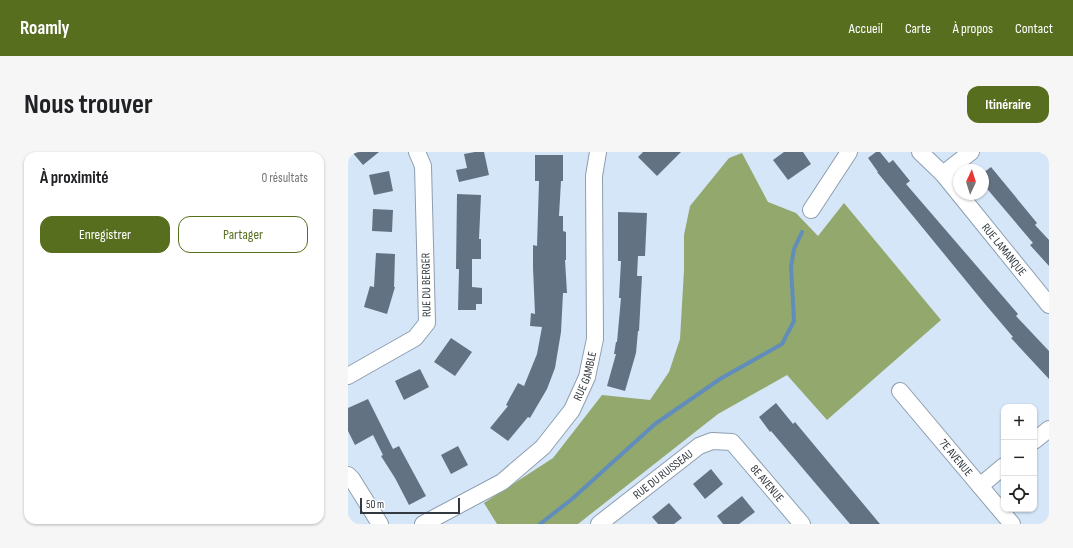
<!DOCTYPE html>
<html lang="fr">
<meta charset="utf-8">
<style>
body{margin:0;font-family:"Sofia Sans Condensed",sans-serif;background:#f6f6f6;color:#202124}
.controls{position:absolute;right:12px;bottom:12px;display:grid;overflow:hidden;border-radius:8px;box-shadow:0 1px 3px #0004}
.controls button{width:36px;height:36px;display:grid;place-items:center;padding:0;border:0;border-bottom:1px solid #e0e0e0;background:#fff;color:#202124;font:20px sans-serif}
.compass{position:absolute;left:605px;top:12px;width:36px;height:36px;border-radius:50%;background:#fff;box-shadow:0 1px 3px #0004;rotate:4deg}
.scale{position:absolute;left:12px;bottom:10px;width:100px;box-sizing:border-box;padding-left:4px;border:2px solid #323940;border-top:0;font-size:11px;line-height:14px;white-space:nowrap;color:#323940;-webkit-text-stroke:3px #fff;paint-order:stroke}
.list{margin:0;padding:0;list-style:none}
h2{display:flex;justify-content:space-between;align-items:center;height:52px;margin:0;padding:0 16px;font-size:17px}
h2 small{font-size:13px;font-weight:400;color:#757577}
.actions{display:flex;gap:8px;padding:12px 16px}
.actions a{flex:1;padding:9px 0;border:1px solid #576e1f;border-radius:12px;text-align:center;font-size:14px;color:#576e1f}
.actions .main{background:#576e1f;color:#fff}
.icon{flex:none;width:22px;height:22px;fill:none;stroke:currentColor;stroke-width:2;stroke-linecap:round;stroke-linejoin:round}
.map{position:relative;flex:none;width:701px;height:372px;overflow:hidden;border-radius:12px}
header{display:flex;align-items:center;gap:24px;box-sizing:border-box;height:56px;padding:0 20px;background:#576e1f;color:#fff}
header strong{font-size:19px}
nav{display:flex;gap:22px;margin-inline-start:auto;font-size:14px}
.intro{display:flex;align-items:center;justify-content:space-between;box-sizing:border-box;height:96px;padding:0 24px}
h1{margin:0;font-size:28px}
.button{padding:10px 18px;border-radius:12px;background:#576e1f;color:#fff;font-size:14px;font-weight:700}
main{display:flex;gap:24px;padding:0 24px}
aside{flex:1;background:#fff;border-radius:12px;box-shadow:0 1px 3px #0004}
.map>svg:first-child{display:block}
</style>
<header>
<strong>Roamly</strong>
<nav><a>Accueil</a><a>Carte</a><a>À propos</a><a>Contact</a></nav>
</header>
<div class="intro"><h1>Nous trouver</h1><a class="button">Itinéraire</a></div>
<main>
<aside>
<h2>À proximité<small>0 résultats</small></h2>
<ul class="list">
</ul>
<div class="actions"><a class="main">Enregistrer</a><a>Partager</a></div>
</aside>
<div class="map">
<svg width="701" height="372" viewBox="0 0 701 372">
<rect width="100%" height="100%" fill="#d5e6f9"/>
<path fill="#93a86c" d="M 394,1 L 420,50 L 448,61 L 470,84 L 496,51 L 593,168 L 479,268 L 439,223 L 370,262 L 230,372 L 149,372 L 136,351 L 205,306 L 254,243 L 302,248 L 321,220 L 332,187 L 336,118 L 336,83 L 342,54 L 381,6 Z"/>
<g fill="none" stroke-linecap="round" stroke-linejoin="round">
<path stroke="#618dbb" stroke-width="4" d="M 192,372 L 224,347 L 307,272 L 372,227 L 434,192 L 446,169 L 443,115 L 446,97 L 454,80"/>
</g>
<path fill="#637282" d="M 4,0 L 31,0 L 15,13 Z
M 127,0 L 136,0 L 141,23 L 111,30 L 108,18 L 119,16 L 116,2 Z
M 295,0 L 333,0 L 309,24 L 290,5 Z
M 436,0 L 455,0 L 463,12 L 440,28 L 425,8 Z
M 528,0 L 532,0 L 541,11 L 545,8 L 562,29 L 558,32 L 670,162 L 668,164 L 701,199 L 701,227 L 663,186 L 665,185 L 637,152 L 529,20 L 530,20 L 520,6 Z
M 187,3 L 215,3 L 215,29 L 213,29 L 211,64 L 215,64 L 215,79 L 218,80 L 218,108 L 217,108 L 219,141 L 215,141 L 213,180 L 207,216 L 199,237 L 182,266 L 180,265 L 160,289 L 142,276 L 160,254 L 158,253 L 170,231 L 176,234 L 189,202 L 194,175 L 182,174 L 183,161 L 187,162 L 185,116 L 185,93 L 189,94 L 191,29 L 187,29 Z
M 643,15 L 689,71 L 687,73 L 701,88 L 701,114 L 682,93 L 685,91 L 635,32 L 635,21 Z
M 41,19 L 45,39 L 26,43 L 21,23 Z
M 109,42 L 133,43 L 131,87 L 133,87 L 133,107 L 124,107 L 124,135 L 134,136 L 134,152 L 128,152 L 128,158 L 110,158 L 111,117 L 108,117 Z
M 25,57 L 45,58 L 44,80 L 24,79 Z
M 270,60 L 299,61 L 297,104 L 290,104 L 289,124 L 294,124 L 291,179 L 290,179 L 288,201 L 277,239 L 259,234 L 268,202 L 266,202 L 268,190 L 269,190 L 273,146 L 271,146 L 273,109 L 270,109 Z
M 28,101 L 47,102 L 46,135 L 47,135 L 39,162 L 16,155 L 22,134 L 26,135 Z
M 103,186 L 124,200 L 107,224 L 86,210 Z
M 72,217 L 81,235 L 56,248 L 47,229 Z
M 20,247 L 45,297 L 51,294 L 78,344 L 61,353 L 47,326 L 33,304 L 35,303 L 25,283 L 7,293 L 0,279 L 0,256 Z
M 428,251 L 445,272 L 447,270 L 532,372 L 502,372 L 423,279 L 422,280 L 411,265 Z
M 110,294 L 120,313 L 103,322 L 93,303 Z
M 363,317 L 375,332 L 357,347 L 345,332 Z
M 394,344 L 407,360 L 391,372 L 375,372 L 369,364 Z
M 321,351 L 334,366 L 326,372 L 310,372 L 304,365 Z"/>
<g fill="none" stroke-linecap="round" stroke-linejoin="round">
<defs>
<g id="minor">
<path id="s1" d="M 572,0 L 595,22 L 701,153"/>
<path d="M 595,22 L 623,0"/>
<path d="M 463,58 L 501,0"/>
<path d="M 0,224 L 67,186 L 79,171 L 75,14 L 69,0"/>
<path id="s2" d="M 552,239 L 664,372"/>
<path d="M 686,289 L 701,277"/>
<path d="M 0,323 L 4,327 L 32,372"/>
<path d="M 632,334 L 656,314"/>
<path id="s3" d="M 75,372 L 154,330 L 195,295 L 224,258 L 239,225 L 247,187 L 246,24 L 250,0"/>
<path id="s4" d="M 251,372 L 351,294 L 364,289 L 384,290 L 454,372"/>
</g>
</defs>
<use href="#minor" stroke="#8e9eaf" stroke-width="18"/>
<use href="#minor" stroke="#fff" stroke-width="16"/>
</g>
<g text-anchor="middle" stroke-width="4" stroke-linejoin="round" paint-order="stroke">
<g font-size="12" fill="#323940" stroke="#fff">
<text dy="4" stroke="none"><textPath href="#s1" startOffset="129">RUE LAMANQUE</textPath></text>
<text transform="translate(78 133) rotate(-91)" y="4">RUE DU BERGER</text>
<text dy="4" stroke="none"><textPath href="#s3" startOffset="227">RUE GAMBLE</textPath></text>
<text dy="4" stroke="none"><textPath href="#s2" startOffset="87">7E AVENUE</textPath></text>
<text dy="4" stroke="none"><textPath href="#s4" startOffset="81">RUE DU RUISSEAU</textPath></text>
<text dy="4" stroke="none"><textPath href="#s4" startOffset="215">8E AVENUE</textPath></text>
</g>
</g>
</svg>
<div class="controls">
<button>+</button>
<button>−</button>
<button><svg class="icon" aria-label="locate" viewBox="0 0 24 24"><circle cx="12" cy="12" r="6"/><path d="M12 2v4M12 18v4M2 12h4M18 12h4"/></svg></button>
</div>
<svg class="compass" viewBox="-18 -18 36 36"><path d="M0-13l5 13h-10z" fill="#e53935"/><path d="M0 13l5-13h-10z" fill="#757577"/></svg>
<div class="scale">50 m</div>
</div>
</main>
